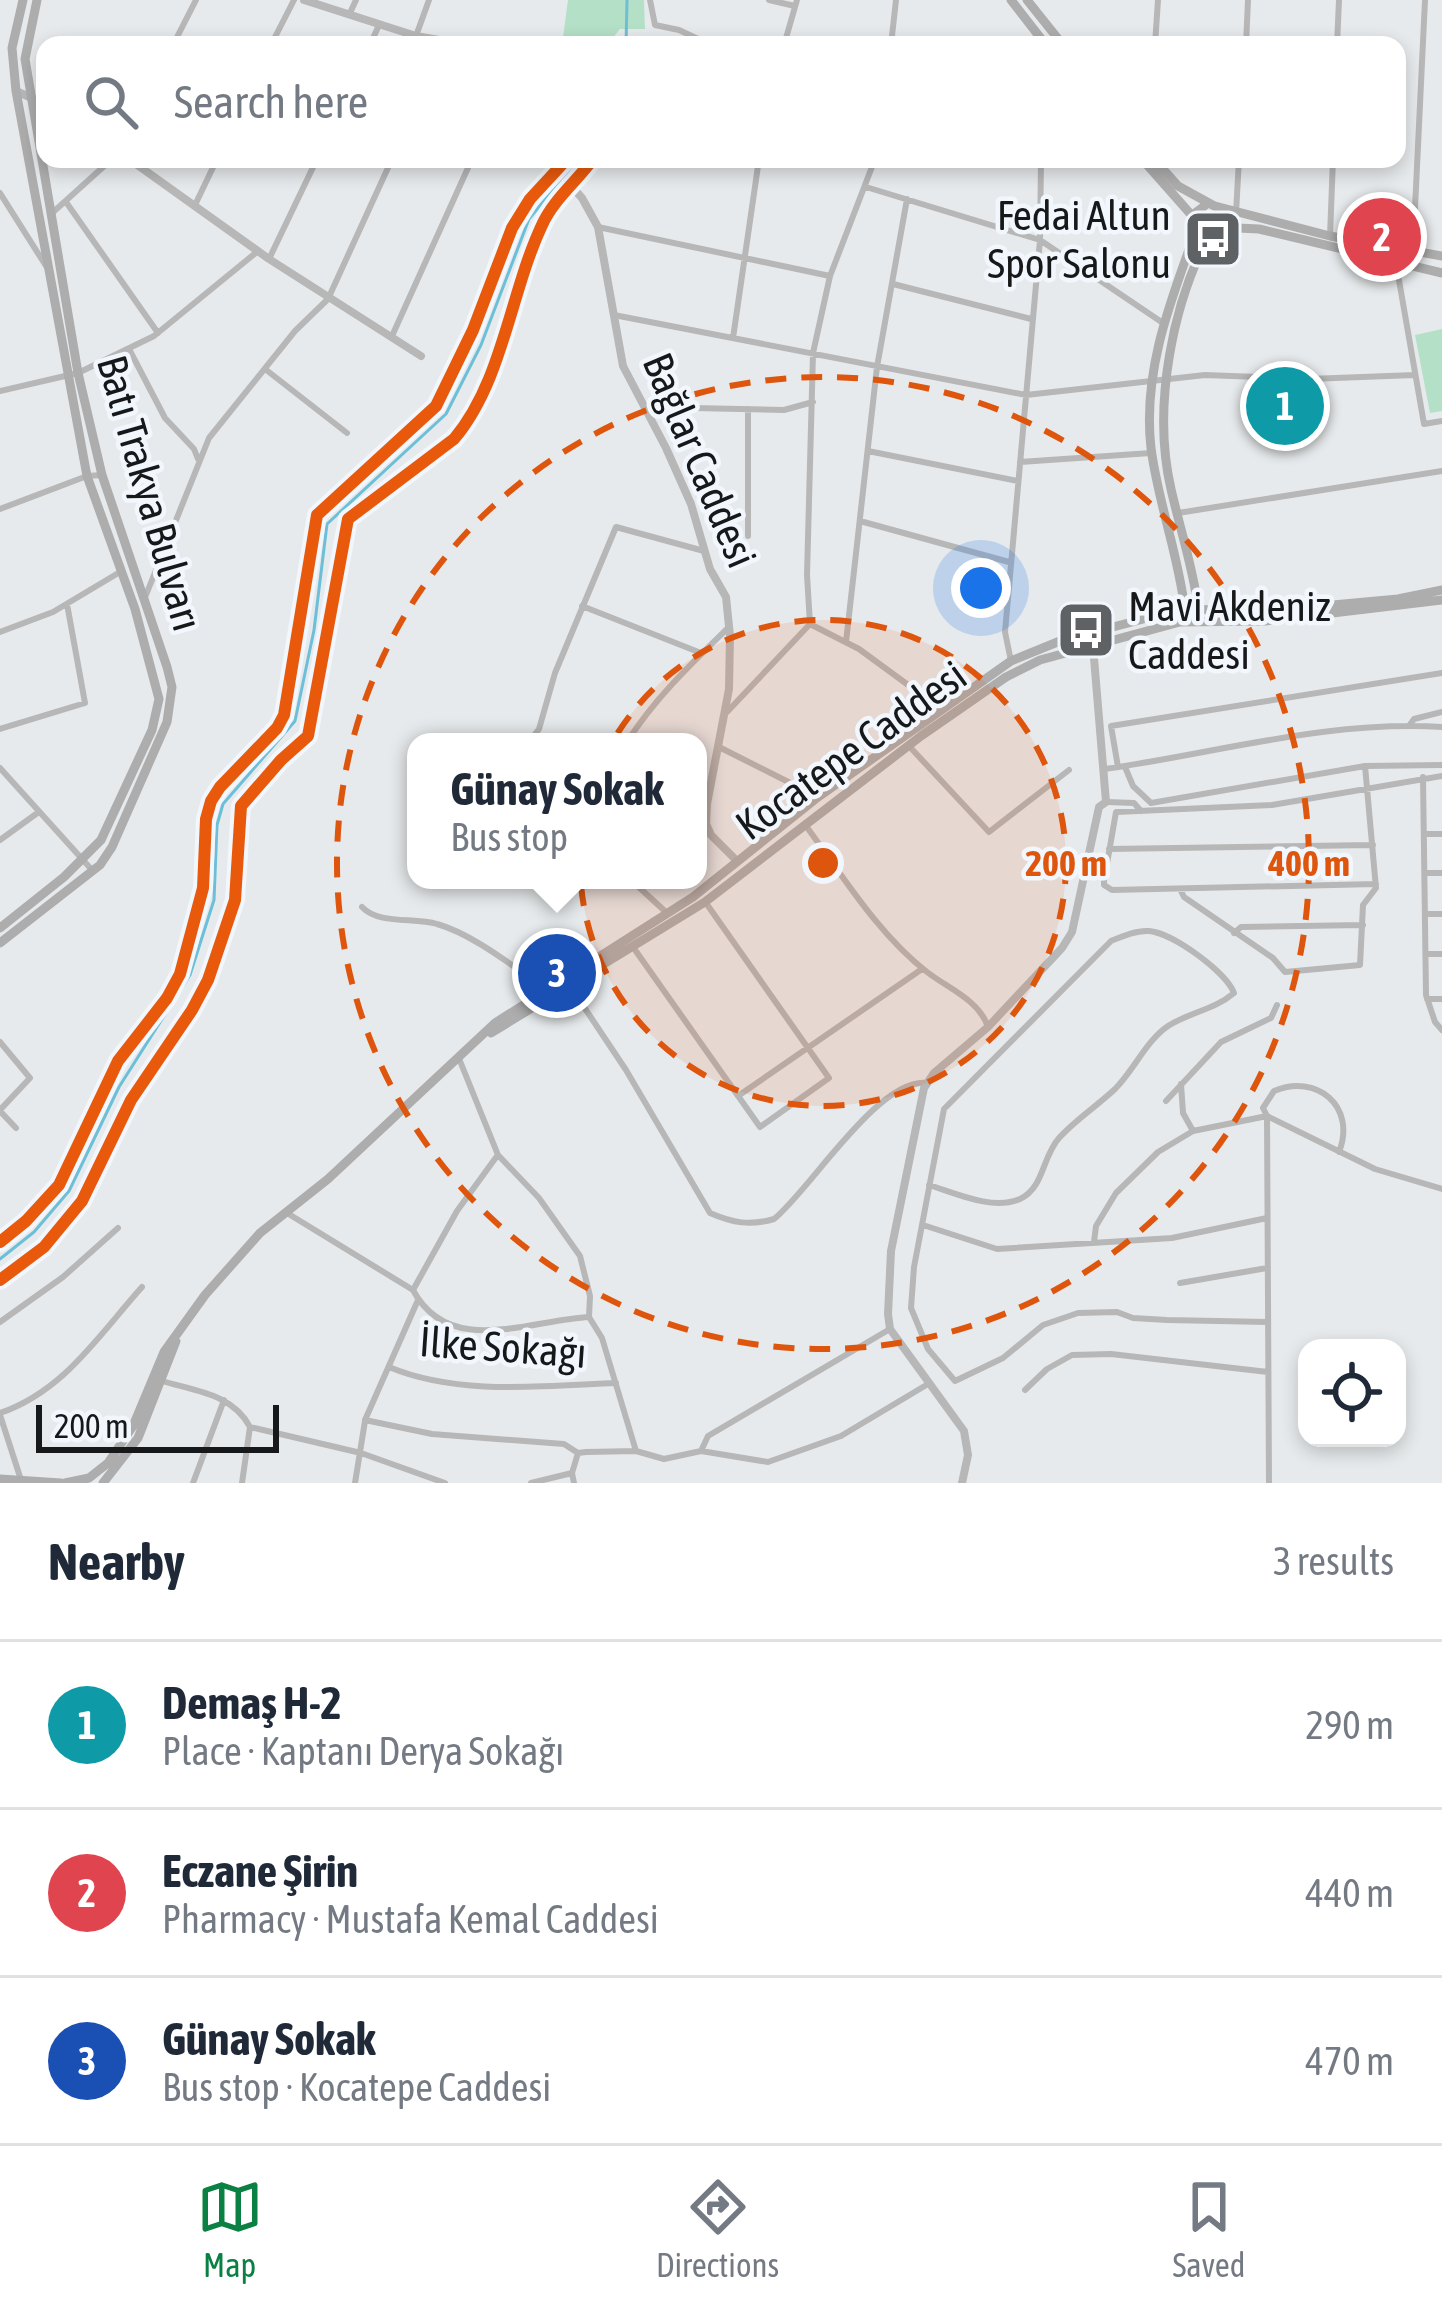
<!DOCTYPE html>
<meta charset="utf-8">
<style>
body{margin:0;font-family:"Asap Condensed",sans-serif;background:#f2f2f3;color:#1f2937}
.controls{position:absolute;right:36px;bottom:36px;display:grid;overflow:hidden;border-radius:24px;box-shadow:0 6px 18px #0003}
.controls button{width:108px;height:108px;display:grid;place-items:center;padding:0;border:0;border-bottom:3px solid #e0e1e3;background:#fff;color:#1f2937;font:60px sans-serif}
.scale{position:absolute;left:36px;bottom:30px;width:243px;box-sizing:border-box;padding-left:12px;border:6px solid #16181a;border-top:0;font-size:33px;line-height:42px;white-space:nowrap;color:#16181a;-webkit-text-stroke:9px #f1f7fd;paint-order:stroke}
.you{position:absolute;left:981px;top:588px;width:42px;height:42px;margin:-30px;border:9px solid #fff;border-radius:50%;background:#1a73e8;box-shadow:0 0 0 18px #1a73e833}
.badge{display:grid;place-items:center;width:78px;height:78px;border-radius:50%;background:#0b8043;color:#fff;font-size:39px;font-weight:700}
.pin{position:absolute;translate:-50% -50%;border:6px solid #fff;box-shadow:0 3px 12px #0006}
.popup{position:absolute;left:407px;top:733px;width:300px;height:156px;box-sizing:border-box;display:grid;place-content:center;border-radius:24px;background:#fff;filter:drop-shadow(0 3px 9px #0005);font-size:39px;white-space:nowrap;color:#747a83}
.popup b{font-size:45px;color:#1f2937}
.popup::after{content:'';position:absolute;left:50%;top:100%;margin-left:-24px;border:24px solid transparent;border-top-color:#fff}
.list{margin:0;padding:0;list-style:none}
h2{display:flex;justify-content:space-between;align-items:center;height:156px;margin:0;padding:0 48px;font-size:51px}
h2 small{font-size:39px;font-weight:400;color:#747a83}
.list li{display:grid;grid-template-columns:78px 1fr auto;gap:36px;align-items:center;box-sizing:border-box;height:168px;padding:0 48px;border-top:3px solid #e0e1e3}
.list b{display:block;font-size:45px;white-space:nowrap}
.list p{margin:0;font-size:39px;white-space:nowrap;color:#747a83}
.list em{font-size:39px;font-style:normal;color:#747a83}
.icon{flex:none;width:66px;height:66px;fill:none;stroke:currentColor;stroke-width:2;stroke-linecap:round;stroke-linejoin:round}
.map{position:relative;flex:none;width:1442px;height:1483px;overflow:hidden}
.search{position:absolute;background:#fff;box-shadow:0 6px 18px #0003;left:36px;right:36px;top:36px;height:132px;display:flex;align-items:center;gap:30px;box-sizing:border-box;padding:0 42px;border-radius:24px;color:#747a83;font-size:45px}
.sheet{height:660px;background:#fff}
nav{display:flex;justify-content:space-around;align-items:center;box-sizing:border-box;height:168px;border-top:3px solid #e0e1e3;background:#fff;font-size:33px;color:#747a83}
nav a{display:grid;justify-items:center;gap:6px}
nav .on{color:#0b8043}
.map>svg:first-child{display:block}
</style>
<div class="map">
<svg width="1442" height="1483" viewBox="0 0 1442 1483">
<rect width="100%" height="100%" fill="#e7eaec"/>
<path fill="#b4e0c7" d="M 568,0 L 644,0 L 645,29 L 620,29 L 607,45 L 562,45 Z
M 1442,329 L 1442,411 L 1430,413 L 1415,335 Z"/>
<g fill="none" stroke-linecap="round" stroke-linejoin="round">
<path stroke="#6dbfd8" stroke-width="3" d="M 626,45 L 627,0
M 0,1259 L 34,1232 L 69,1191 L 119,1087 L 190,975 L 214,900 L 217,825 L 223,804 L 295,721 L 314,630 L 327,524 L 446,414 L 481,345 L 529,219 L 578,159"/>
<path stroke="#b7b7b7" stroke-width="6" d="M 650,0 L 655,25 L 679,30 L 711,45
M 769,0 L 795,6
M 349,15 L 356,0
M 416,36 L 429,0
M 173,45 L 196,0
M 271,45 L 294,0
M 370,45 L 379,25
M 784,45 L 797,0
M 891,45 L 896,0
M 1155,45 L 1158,0
M 1246,45 L 1248,0
M 1337,45 L 1339,0
M 866,187 L 1040,240 L 1163,323
M 0,193 L 46,266
M 66,202 L 158,333
M 195,205 L 217,159
M 1236,213 L 1239,159
M 51,214 L 112,159
M 598,227 L 830,276
M 1330,236 L 1333,159
M 1413,250 L 1425,0
M 269,259 L 317,159
M 1396,263 L 1424,424 L 1442,421
M 893,284 L 1031,319
M 614,315 L 1026,395 L 1205,375 L 1309,379 L 1415,375
M 392,336 L 472,159
M 733,338 L 759,159
M 129,349 L 165,418 L 194,449 L 198,459
M 265,369 L 347,433
M 0,391 L 78,373 L 154,336 L 258,251
M 645,407 L 784,410 L 813,402
M 748,409 L 748,536
M 868,451 L 1018,481
M 1020,462 L 1151,453
M 0,509 L 87,476 L 102,475
M 1178,513 L 1442,471
M 860,521 L 1009,562
M 144,600 L 209,438 L 295,331 L 328,299 L 392,159
M 582,606 L 701,653
M 810,624 L 807,575 L 813,353 L 830,276 L 875,159
M 0,632 L 53,612 L 120,572
M 846,642 L 877,367 L 907,199
M 1011,661 L 1005,632 L 1040,240 L 1041,159
M 727,712 L 810,624 L 859,649 L 941,709
M 1409,726 L 1414,719 L 1442,712
M 0,729 L 85,703 L 67,604
M 529,742 L 539,729 L 555,673 L 616,527 L 704,551
M 627,742 C 655,698 691,664 728,628
M 909,746 L 989,832 L 1069,770
M 719,747 L 818,797
M 1118,767 L 1111,726 L 1442,673
M 1125,767 L 1133,786 L 1150,802
M 0,768 L 92,870
M 1105,769 C 1216,753 1329,720 1442,727
M 1423,777 L 1426,995 L 1435,1022 L 1442,1030
M 1107,802 L 1134,803 L 1141,811
M 1151,803 L 1365,766 L 1442,765
M 806,826 C 843,876 878,934 927,972 C 949,989 979,1000 988,1027
M 1424,834 L 1442,834
M 0,840 L 36,814
M 1109,849 L 1373,845
M 1425,873 L 1442,873
M 631,880 L 667,913
M 1376,884 L 1112,890 L 1104,885 L 1104,881 L 1116,812 L 1272,805 L 1442,776
M 1180,889 L 1184,897 L 1273,958 L 1285,972 L 1360,965 L 1363,905 L 1376,888 L 1365,766
M 362,907 C 379,925 414,917 437,924 C 473,934 515,968 546,989
M 1425,914 L 1442,914
M 1234,933 L 1241,927 L 1363,925
M 633,947 L 760,1127 L 829,1078 L 706,903
M 1426,954 L 1442,954
M 570,986 L 626,1070 L 710,1213 C 733,1223 750,1226 774,1219 C 810,1190 879,1077 927,1083
M 1427,999 L 1442,999
M 0,1042 L 30,1078 L 0,1110
M 458,1056 L 498,1155 L 539,1198 L 580,1256 L 590,1296 L 589,1317
M 1181,1084 L 1183,1113 L 1193,1131
M 738,1096 L 922,969
M 1166,1101 L 1221,1042 L 1271,1018 L 1277,1005
M 0,1111 L 16,1128
M 929,1185 C 955,1193 993,1211 1020,1199 C 1044,1188 1042,1157 1059,1138 C 1075,1120 1097,1106 1115,1089 C 1134,1070 1146,1041 1168,1026 C 1190,1012 1214,1010 1234,993 C 1226,972 1173,933 1149,931 C 1137,930 1123,936 1111,941 L 944,1109 L 914,1267 L 911,1308 L 928,1349 L 955,1381 L 1003,1358 L 1043,1325 L 1078,1313 L 1117,1312 L 1133,1318 L 1167,1320 L 1268,1322
M 287,1213 L 413,1290 C 449,1358 530,1320 589,1317 L 602,1338 L 636,1451
M 923,1225 L 997,1249 L 1172,1238 L 1267,1218
M 1094,1242 L 1096,1226 L 1116,1193 L 1158,1152 L 1193,1131 L 1267,1116 L 1375,1169 L 1442,1189
M 1180,1283 L 1267,1268
M 413,1290 L 457,1211 L 497,1156
M 418,1300 L 365,1420 L 432,1434 L 564,1444 L 578,1453
M 0,1322 L 63,1277 L 118,1228
M 389,1367 C 458,1396 543,1386 616,1383
M 162,1381 C 195,1391 233,1394 250,1427 L 361,1453 L 445,1483
M 1025,1390 L 1047,1369 L 1072,1355 L 1111,1354 L 1268,1372
M 0,1413 C 64,1391 98,1336 142,1287
M 0,1415 L 21,1480
M 701,1451 L 708,1436 L 890,1329
M 572,1473 L 578,1453 L 586,1452 L 636,1451 L 664,1459 L 701,1451 L 768,1462 L 841,1436 L 928,1384
M 193,1483 L 224,1400
M 242,1483 L 250,1427
M 355,1483 L 365,1421
M 531,1483 L 572,1473 L 574,1483
M 1269,1483 L 1267,1116 L 1263,1108 L 1274,1091 C 1316,1073 1357,1106 1339,1152"/>
<path stroke="#b7b7b7" stroke-width="8" d="M 304,0 L 416,36 L 468,45
M 16,91 L 45,104
M 129,159 L 269,259 L 421,356
M 547,159 L 582,198 L 598,227 L 623,366 L 666,448 L 691,504 L 710,569 L 726,597 L 730,636 L 729,689 L 707,804 L 706,824 L 711,835 L 736,860
M 962,1483 L 968,1455 L 964,1431 L 890,1329 L 888,1314 L 891,1251 L 924,1088 L 934,1073 L 988,1027 L 1062,948 L 1072,932 L 1099,807 L 1106,802 L 1093,646"/>
<path stroke="#aeadad" stroke-width="9" d="M 1011,0 L 1046,45
M 1027,0 L 1063,45
M 1142,159 L 1194,218
M 1154,159 L 1178,186 L 1218,208 L 1220,220 L 1214,227
M 1215,206 L 1330,236 L 1442,256
M 1216,227 L 1259,229 L 1442,273
M 1185,611 C 1179,556 1158,503 1151,448 C 1142,370 1172,297 1198,225 L 1195,213 L 1207,204
M 1195,611 L 1198,607 C 1193,567 1180,529 1171,489 C 1152,407 1172,301 1213,228
M 0,928 L 64,877 L 101,840 L 152,730 L 159,699 L 135,609 L 87,476 L 16,91 L 12,48 L 23,0
M 0,943 L 100,865 L 112,847 L 167,722 L 172,687 L 167,667 L 102,475 L 78,373 L 25,59 L 37,0
M 491,1033 L 705,902 L 921,736 L 1006,677 L 1040,660 L 1180,622 L 1265,621 L 1442,600
M 0,1479 L 61,1483
M 65,1483 L 89,1478 L 108,1463 L 133,1426 L 164,1352 L 205,1295 L 260,1233 L 328,1179 L 495,1023 L 693,897 L 818,797 L 1011,661 L 1060,641 L 1185,608 L 1247,613 L 1398,599 L 1442,590
M 103,1483 L 138,1438 L 176,1341"/>
<defs>
<path id="cycleway" d="M 0,1242 L 26,1221 L 59,1185 L 118,1061 L 167,998 L 180,974 L 203,888 L 206,819 L 211,801 L 220,787 L 277,728 L 284,715 L 317,515 L 436,406 L 473,330 L 512,228 L 530,199 L 567,159
M 0,1280 L 44,1247 L 82,1201 L 131,1100 L 192,1010 L 208,980 L 235,900 L 241,806 L 281,760 L 308,736 L 348,519 L 454,439 C 503,381 510,293 542,225 C 553,200 577,181 593,159"/>
</defs>
<use href="#cycleway" stroke="#f1f7fd" stroke-width="20"/>
<use href="#cycleway" stroke="#e8590c" stroke-width="12"/>
</g>
<circle cx="823" cy="863" r="243" fill="#de560d" fill-opacity=".12"/>
<g fill="none" stroke="#de560d" stroke-width="6" stroke-dasharray="21 15">
<circle cx="823" cy="863" r="243"/>
<circle cx="823" cy="863" r="486"/>
</g>
<defs>
<symbol id="bus-square" viewBox="-11 -11 22 22"><rect x="-9" y="-9" width="18" height="18" rx="4" fill="#5f6264" stroke="#f1f7fd"/><path d="M-5-6H5V4H4V6H2V4H-2V6H-4V4H-5ZM-3.5-4V0h7V-4ZM-3.5 1.2v1.5H-2V1.2ZM2 1.2v1.5H3.5V1.2Z" fill="#fff"/></symbol>
</defs>
<g fill-rule="evenodd">
<use href="#bus-square" x="1180" y="206" width="66" height="66"/>
<use href="#bus-square" x="1053" y="597" width="66" height="66"/>
</g>
<g text-anchor="middle" stroke-width="9" stroke-linejoin="round" paint-order="stroke">
<g font-size="42" fill="#16181a" stroke="#f1f7fd" text-anchor="end">
<text x="1171" y="230">Fedai Altun<tspan x="1171" dy="48">Spor Salonu</tspan></text>
<text x="1128" y="621" text-anchor="start">Mavi Akdeniz<tspan x="1128" dy="48">Caddesi</tspan></text>
</g>
<g font-size="42" fill="#16181a" stroke="#f1f7fd">
<text transform="translate(700 460) rotate(67)" y="15">Bağlar Caddesi</text>
<text transform="translate(150 493) rotate(74)" y="15">Batı Trakya Bulvarı</text>
<text transform="translate(851 750) rotate(-36)" y="15">Kocatepe Caddesi</text>
<text transform="translate(503 1347) rotate(4)" y="15">İlke Sokağı</text>
</g>
</g>
<circle cx="823" cy="863" r="18" fill="#de560d" stroke="#f1f7fd" stroke-width="6"/>
<g font-size="36" text-anchor="middle" font-weight="bold" fill="#de560d" stroke="#f1f7fd" stroke-width="9" stroke-linejoin="round" paint-order="stroke">
<text x="1066" y="876">200 m</text>
<text x="1309" y="876">400 m</text>
</g>
</svg>
<div class="controls">
<button><svg class="icon" aria-label="locate" viewBox="0 0 24 24"><circle cx="12" cy="12" r="6"/><path d="M12 2v4M12 18v4M2 12h4M18 12h4"/></svg></button>
</div>
<div class="scale">200 m</div>
<div class="you"></div>
<div class="pin badge" style="left:1285px;top:406px;background:#0f9aa8">1</div>
<div class="pin badge" style="left:1382px;top:237px;background:#e0444e">2</div>
<div class="pin badge" style="left:557px;top:973px;background:#1a4fb4">3</div>
<div class="popup"><b>Günay Sokak</b>Bus stop</div>
<div class="search"><svg class="icon" aria-label="search" viewBox="0 0 24 24"><circle cx="10" cy="10" r="6"/><path d="M15 15l6 6"/></svg>Search here</div>
</div>
<section class="sheet">
<h2>Nearby<small>3 results</small></h2>
<ul class="list">
<li><span class="badge" style="background:#0f9aa8">1</span><div><b>Demaş H-2</b><p>Place · Kaptanı Derya Sokağı</p></div><em>290 m</em></li>
<li><span class="badge" style="background:#e0444e">2</span><div><b>Eczane Şirin</b><p>Pharmacy · Mustafa Kemal Caddesi</p></div><em>440 m</em></li>
<li><span class="badge" style="background:#1a4fb4">3</span><div><b>Günay Sokak</b><p>Bus stop · Kocatepe Caddesi</p></div><em>470 m</em></li>
</ul>
</section>
<nav>
<a class="on"><svg class="icon" aria-label="map" viewBox="0 0 24 24"><path d="M3 6l6-2 6 2 6-2v14l-6 2-6-2-6 2zM9 4v14M15 6v14"/></svg>Map</a>
<a><svg class="icon" aria-label="directions" viewBox="0 0 24 24"><path d="M12 3l9 9-9 9-9-9zM9 14v-3h6M13 9l2 2-2 2"/></svg>Directions</a>
<a><svg class="icon" aria-label="saved" viewBox="0 0 24 24"><path d="M7 4h10v16l-5-4-5 4z"/></svg>Saved</a>
</nav>
